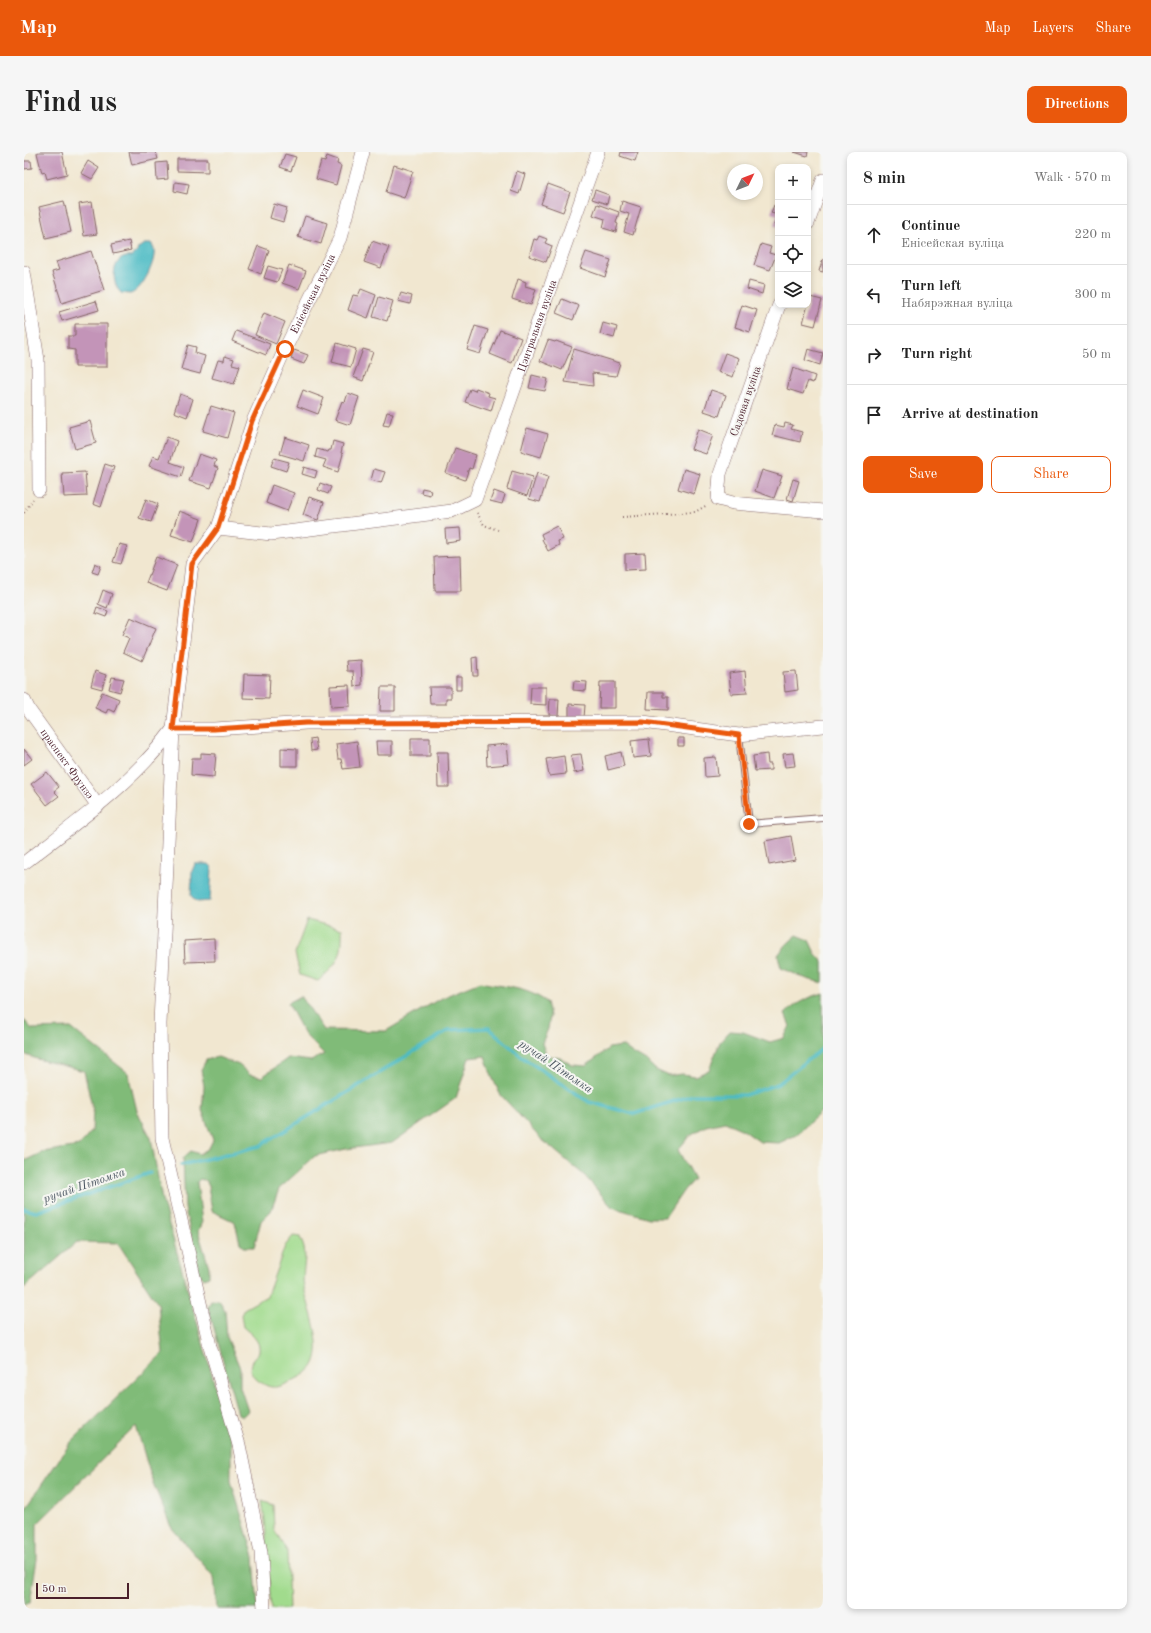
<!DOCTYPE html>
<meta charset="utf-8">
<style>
body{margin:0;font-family:"Old Standard TT",serif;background:#f6f6f6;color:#222}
.controls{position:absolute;right:12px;top:12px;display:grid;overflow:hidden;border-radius:8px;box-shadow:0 2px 6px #0003}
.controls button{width:36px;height:36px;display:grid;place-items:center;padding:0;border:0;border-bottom:1px solid #e0e0e0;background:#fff;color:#222;font:20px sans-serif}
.compass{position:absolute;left:703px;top:12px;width:36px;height:36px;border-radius:50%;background:#fff;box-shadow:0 2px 6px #0003;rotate:47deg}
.scale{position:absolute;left:12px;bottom:10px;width:93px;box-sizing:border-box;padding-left:4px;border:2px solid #4a1f2b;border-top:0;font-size:11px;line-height:14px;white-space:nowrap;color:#4a1f2b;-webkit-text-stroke:3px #f6f6f2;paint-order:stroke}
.stop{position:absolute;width:12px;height:12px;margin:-9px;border:3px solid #ea580c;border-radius:50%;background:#fff}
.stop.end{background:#ea580c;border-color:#fff;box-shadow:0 1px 4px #0008}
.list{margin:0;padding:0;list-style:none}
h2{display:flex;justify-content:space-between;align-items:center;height:52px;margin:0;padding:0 16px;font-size:17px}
h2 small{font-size:13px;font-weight:400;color:#767676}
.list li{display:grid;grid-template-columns:26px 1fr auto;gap:12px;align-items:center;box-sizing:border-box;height:60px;padding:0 16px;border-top:1px solid #e0e0e0}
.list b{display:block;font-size:15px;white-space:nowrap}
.list p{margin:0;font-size:13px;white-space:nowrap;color:#767676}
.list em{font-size:13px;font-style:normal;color:#767676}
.actions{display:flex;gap:8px;padding:12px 16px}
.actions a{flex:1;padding:9px 0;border:1px solid #ea580c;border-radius:8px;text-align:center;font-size:14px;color:#ea580c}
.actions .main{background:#ea580c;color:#fff}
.icon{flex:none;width:22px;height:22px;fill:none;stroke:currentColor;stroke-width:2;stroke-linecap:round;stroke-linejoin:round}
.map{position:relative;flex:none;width:799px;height:1457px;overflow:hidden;border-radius:8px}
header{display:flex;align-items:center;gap:24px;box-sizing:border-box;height:56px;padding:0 20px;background:#ea580c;color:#fff}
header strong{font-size:19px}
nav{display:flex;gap:22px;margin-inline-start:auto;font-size:14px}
.intro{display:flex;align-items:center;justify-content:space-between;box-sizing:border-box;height:96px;padding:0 24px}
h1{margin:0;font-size:28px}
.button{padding:10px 18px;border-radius:8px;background:#ea580c;color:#fff;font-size:14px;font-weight:700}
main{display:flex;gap:24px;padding:0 24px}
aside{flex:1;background:#fff;border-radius:8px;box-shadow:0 2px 6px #0003}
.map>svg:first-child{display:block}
</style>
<header>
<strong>Map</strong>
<nav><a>Map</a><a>Layers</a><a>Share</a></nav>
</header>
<div class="intro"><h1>Find us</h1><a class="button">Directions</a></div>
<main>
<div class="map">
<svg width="799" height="1457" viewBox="0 0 799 1457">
<rect width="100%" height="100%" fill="#f6f6f2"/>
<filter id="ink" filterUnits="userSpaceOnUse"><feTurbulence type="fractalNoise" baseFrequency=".025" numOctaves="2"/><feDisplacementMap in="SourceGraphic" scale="8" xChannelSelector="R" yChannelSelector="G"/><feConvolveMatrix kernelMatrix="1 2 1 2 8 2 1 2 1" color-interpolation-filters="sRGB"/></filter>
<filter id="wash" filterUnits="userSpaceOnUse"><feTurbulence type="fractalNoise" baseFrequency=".012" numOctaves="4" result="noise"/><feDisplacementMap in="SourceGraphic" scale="16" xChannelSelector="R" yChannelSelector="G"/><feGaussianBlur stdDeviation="0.9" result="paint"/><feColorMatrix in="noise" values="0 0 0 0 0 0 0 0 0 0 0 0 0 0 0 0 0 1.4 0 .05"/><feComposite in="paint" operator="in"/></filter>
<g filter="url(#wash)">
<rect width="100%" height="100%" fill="#f1e7d0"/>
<path fill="#a1db8d" stroke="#767d5c" d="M 283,768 L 318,777 C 319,804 314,812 294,829 L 276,823 L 271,801 Z
M 269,1084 L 276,1085 C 277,1088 279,1092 280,1096 C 283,1108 277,1123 280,1135 C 284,1156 302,1195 288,1215 C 283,1222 274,1226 266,1230 C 256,1235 248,1238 238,1231 C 230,1227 223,1218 228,1209 C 230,1206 234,1203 235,1199 C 237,1189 226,1181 219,1175 L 217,1163 L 220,1157 L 243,1144 L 261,1094 Z
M 238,1349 L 249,1353 L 250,1377 L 263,1399 L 265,1457 L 247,1457 L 241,1369 Z"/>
<path fill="#80bb78" stroke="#656d52" d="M 773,783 L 785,788 L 791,801 L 799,810 L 799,831 L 783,827 L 757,816 L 754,803 L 763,792 Z
M 456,830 C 483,836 500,834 523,850 L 526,864 L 524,877 L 518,891 L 522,903 L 536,906 L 548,913 L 562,914 L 585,896 L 599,894 L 610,902 L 622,909 L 632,918 L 645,924 L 658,922 L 672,924 L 685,918 L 696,890 L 706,879 L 719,880 L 746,890 L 760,886 L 766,874 L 761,862 C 775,849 781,847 799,841 L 799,958 L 772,983 L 755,991 L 736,990 L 719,978 L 701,970 L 682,974 L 666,983 L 654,998 L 670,1027 L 660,1038 L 641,1066 L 625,1066 L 588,1055 L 561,1024 L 516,986 L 476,942 L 468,925 L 461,904 L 445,906 L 432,946 L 368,991 L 322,997 L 291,1004 L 255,1037 L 247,1059 L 237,1069 L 230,1095 L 220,1095 L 216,1091 L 211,1070 L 188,1059 L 183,1029 L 176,1027 L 173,1030 L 178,1070 L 174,1079 L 185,1115 L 185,1125 L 180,1127 L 175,1122 L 161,1056 L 159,1006 L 167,999 L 176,1002 L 185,996 L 189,988 L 178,958 L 180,934 L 177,918 L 182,908 L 194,905 L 215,913 L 226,923 L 238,925 L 264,906 L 287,909 L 300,902 L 281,883 L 264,851 L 277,844 L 300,878 L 362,879 L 417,846 Z
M 0,868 L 8,877 L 47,876 L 104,921 L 113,959 L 127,986 L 138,1048 L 207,1289 L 207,1329 L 230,1405 L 234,1457 L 193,1457 L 190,1425 L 147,1375 L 129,1331 L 112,1274 L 13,1372 L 13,1407 L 6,1451 L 0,1452 L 0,1361 L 1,1357 L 47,1290 L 139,1201 L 134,1152 L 94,1091 L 53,1090 L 0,1136 L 0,1009 L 19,1000 L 55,994 L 68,979 L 69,959 L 60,919 L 13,907 L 0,902 Z
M 195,1148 L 201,1158 L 203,1185 L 216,1216 L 216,1235 L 224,1259 L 219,1264 L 214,1262 L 184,1155 L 187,1149 Z"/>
<path fill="#4cbbc4" stroke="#4b6d78" d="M 120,92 L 128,92 C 128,94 130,96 130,98 C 132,110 118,139 106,142 C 103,142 100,141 97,141 C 85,129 89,102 107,105 L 113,100 L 114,96 Z
M 171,712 L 185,712 L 188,715 L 186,749 L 173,750 L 167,744 L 168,719 Z"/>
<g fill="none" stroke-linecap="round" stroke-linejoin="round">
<path stroke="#4cbbc4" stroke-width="3.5" d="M 157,1013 L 236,994 L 425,878 L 465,876 L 498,905 L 565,950 L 610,962 L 669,943 L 721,943 L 754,932 L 799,896
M 0,1057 L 12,1060 L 126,1021"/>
</g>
<g id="blocks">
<path fill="#c394b8" d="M 15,0 L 38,0 L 43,22 L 23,27 L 21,20 L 18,21 L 13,1 Z
M 105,0 L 132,0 L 134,7 L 108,13 Z
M 597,0 L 614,0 L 611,9 L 596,4 Z
M 770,0 L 784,0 L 783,4 Z
M 261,2 L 272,5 L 267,19 L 256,15 Z
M 303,4 L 314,8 L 313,12 L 317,14 L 312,33 L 292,27 L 297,9 L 301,10 Z
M 153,7 L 184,7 L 184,20 L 153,19 Z
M 0,9 L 7,9 L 8,16 L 0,17 Z
M 64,9 L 75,16 L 68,27 L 57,21 Z
M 143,10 L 144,27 L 133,28 L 132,11 Z
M 370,13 L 389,19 L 380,46 L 362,40 Z
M 493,19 L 501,22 L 495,42 L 487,39 Z
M 151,30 L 165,32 L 163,42 L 150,39 Z
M 524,32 L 546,40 L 539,60 L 517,52 Z
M 571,38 L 585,43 L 583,52 L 568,47 Z
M 40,49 L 47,80 L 22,86 L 15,55 Z
M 598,49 L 617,55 L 609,83 L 600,80 L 605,62 L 596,59 Z
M 68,50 L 73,82 L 60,84 L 55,52 Z
M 250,52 L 263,56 L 259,70 L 246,66 Z
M 573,52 L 595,60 L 592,71 L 594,72 L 592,80 L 579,76 L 581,67 L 569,63 Z
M 750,53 L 754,54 L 754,75 L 750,73 L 754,63 L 747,61 Z
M 281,64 L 303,71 L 297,92 L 274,85 Z
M 515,84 L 523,87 L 521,91 L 528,94 L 522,110 L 505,104 L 510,87 L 513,88 Z
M 105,89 L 107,98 L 89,102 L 87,93 Z
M 348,89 L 365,95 L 357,116 L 340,110 Z
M 737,92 L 747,95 L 745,101 L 752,103 L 746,118 L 730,113 Z
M 234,94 L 245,98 L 237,122 L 225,117 Z
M 67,99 L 80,138 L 38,151 L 28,120 L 35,118 L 32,110 Z
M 562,100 L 587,108 L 581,125 L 556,116 Z
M 799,107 L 799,120 L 795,119 Z
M 265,113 L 282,119 L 275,137 L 258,131 Z
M 244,114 L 258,118 L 253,130 L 240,126 Z
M 494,127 L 502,130 L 501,134 L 512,137 L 507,153 L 488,147 Z
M 725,129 L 740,133 L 738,142 L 723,137 Z
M 337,137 L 352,143 L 344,166 L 324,158 L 329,143 L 334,144 Z
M 377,141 L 388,144 L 386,152 L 374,149 Z
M 355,145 L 369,149 L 363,169 L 349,165 Z
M 786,145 L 798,148 L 791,174 L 779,171 Z
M 538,147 L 555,154 L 549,168 L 532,161 Z
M 72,149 L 75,158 L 38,169 L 35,160 Z
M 718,153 L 733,158 L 726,180 L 711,175 Z
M 240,161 L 261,170 L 252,192 L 231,183 Z
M 579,171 L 593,175 L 590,186 L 576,182 Z
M 51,172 L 83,172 L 83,215 L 51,215 L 51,198 L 44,197 L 44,184 L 51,184 Z
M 451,174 L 464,178 L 456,202 L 443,198 Z
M 476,178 L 497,186 L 488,211 L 466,202 Z
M 212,179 L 246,192 L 242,203 L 208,189 Z
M 524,188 L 531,190 L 532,189 L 548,195 L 538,218 L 516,209 Z
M 313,191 L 332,197 L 327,215 L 308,210 Z
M 164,193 L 172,195 L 171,201 L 181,204 L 176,222 L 157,217 Z
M 339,197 L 349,200 L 339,229 L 329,225 Z
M 550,197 L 596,211 L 592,224 L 568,221 L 569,234 L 541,230 Z
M 784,197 L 799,201 L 796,213 L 781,208 Z
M 270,198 L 284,203 L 280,212 L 267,207 Z
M 701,201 L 715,206 L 709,225 L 694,220 Z
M 201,204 L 210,207 L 208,212 L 216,214 L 210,232 L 188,226 L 194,208 L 200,209 Z
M 769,216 L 791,224 L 789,231 L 784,229 L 779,242 L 763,237 Z
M 508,223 L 524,227 L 521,239 L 505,236 Z
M 452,236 L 465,241 L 464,244 L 471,246 L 467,259 L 441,250 L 446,237 L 451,239 Z
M 279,238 L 300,246 L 294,262 L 273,254 Z
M 687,238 L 702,243 L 695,264 L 680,259 Z
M 324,241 L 335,245 L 326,273 L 311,268 L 318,249 L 321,250 Z
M 156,242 L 169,247 L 163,265 L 150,260 Z
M 187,254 L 210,261 L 203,286 L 179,279 Z
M 363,260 L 369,261 L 365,274 L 359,273 Z
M 66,269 L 72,291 L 51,297 L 45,275 Z
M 761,271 L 769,273 L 767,277 L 778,280 L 776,290 L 748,283 L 751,273 L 760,275 Z
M 503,276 L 524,282 L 517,305 L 497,299 Z
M 674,277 L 689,283 L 682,302 L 667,297 Z
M 143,285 L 153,289 L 146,310 L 160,315 L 157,325 L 125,314 L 129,304 L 135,306 Z
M 261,285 L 285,293 L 280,309 L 256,302 Z
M 309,289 L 319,292 L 317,301 L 319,302 L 314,320 L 299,315 L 302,308 L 291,305 L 293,297 L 304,300 L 305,298 L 307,298 Z
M 431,296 L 452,303 L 448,317 L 445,316 L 441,328 L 422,321 Z
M 175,302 L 192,308 L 190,314 L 194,316 L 187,336 L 165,329 Z
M 250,306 L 265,310 L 262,319 L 247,314 Z
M 81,312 L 90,315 L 77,355 L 69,352 Z
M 280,315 L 293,319 L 291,326 L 278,322 Z
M 350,317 L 361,320 L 357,331 L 347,328 Z
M 660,317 L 676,322 L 670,342 L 654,337 Z
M 738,318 L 758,324 L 750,346 L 731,339 Z
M 488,319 L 509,325 L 503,344 L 483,337 Z
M 61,320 L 63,344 L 40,345 L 38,321 Z
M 513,321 L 524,325 L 516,350 L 505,347 Z
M 769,327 L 775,329 L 769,349 L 763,347 Z
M 296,331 L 307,335 L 304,342 L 294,338 Z
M 248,333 L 270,341 L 263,359 L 242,351 Z
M 398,336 L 407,338 L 406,343 L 397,341 Z
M 470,339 L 481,343 L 478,352 L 466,349 Z
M 285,345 L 300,350 L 294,368 L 279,363 Z
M 122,347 L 134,352 L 127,370 L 115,366 Z
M 155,359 L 177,367 L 169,390 L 147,383 Z
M 533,374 L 539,387 L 534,389 L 535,393 L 524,399 L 518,387 L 519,387 L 517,382 Z
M 436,376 L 437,389 L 422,391 L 421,377 Z
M 95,392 L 103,394 L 97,412 L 89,410 Z
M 621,401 L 622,417 L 601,418 L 601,402 Z
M 436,404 L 437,439 L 411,439 L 410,405 Z
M 132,405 L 153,413 L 143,439 L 122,431 Z
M 71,411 L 77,414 L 74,422 L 68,420 Z
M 79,438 L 88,442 L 83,456 L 74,452 Z
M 73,455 L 84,459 L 82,465 L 71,461 Z
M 106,465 L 132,476 L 118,509 L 99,500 L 105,486 L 98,483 Z
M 453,505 L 454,524 L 449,524 L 448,506 Z
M 337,508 L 338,533 L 330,534 L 329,519 L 323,519 L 322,509 Z
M 71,519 L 82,523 L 78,537 L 67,534 Z
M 721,519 L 723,541 L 707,542 L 705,521 Z
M 772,519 L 774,538 L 761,540 L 759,520 Z
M 220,522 L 246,523 L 245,547 L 219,546 Z
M 88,525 L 100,527 L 96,540 L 85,537 Z
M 432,525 L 437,525 L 437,538 L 432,538 Z
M 550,529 L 563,530 L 562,539 L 549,538 Z
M 576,530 L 591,530 L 591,556 L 575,556 Z
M 325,533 L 326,554 L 307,555 L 306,534 Z
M 357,535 L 371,535 L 371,559 L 356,559 Z
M 405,535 L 427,535 L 427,546 L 422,546 L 422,552 L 406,552 Z
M 507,535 L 522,535 L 522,553 L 506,552 Z
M 78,540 L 95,547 L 90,560 L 84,557 L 82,561 L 71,556 Z
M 624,540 L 639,540 L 639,545 L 644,545 L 644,558 L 623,557 Z
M 526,547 L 535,547 L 534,564 L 525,563 Z
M 545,552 L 561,553 L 560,566 L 545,565 Z
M 291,586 L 293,598 L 287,599 L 286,587 Z
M 387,586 L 406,586 L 406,604 L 387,604 Z
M 654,586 L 660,586 L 660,594 L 654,594 Z
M 625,587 L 627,604 L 609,606 L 607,589 Z
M 333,589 L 336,615 L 319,617 L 317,607 L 314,607 L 312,592 Z
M 352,589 L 368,589 L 368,603 L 353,603 Z
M 483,592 L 485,612 L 463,614 L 462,594 Z
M 257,596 L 273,597 L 273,614 L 257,614 Z
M 0,597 L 8,607 L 0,613 Z
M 413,600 L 424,600 L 425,635 L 414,635 Z
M 597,600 L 600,614 L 584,618 L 581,604 Z
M 177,601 L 192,602 L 190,625 L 167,623 L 168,606 L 177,606 Z
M 769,601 L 771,614 L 761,615 L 759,602 Z
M 557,602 L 560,619 L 550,621 L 547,603 Z
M 743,602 L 744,612 L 747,612 L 747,618 L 731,619 L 729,604 Z
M 540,604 L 542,622 L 525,624 L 522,607 Z
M 692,605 L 694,624 L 681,625 L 680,606 Z
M 23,620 L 35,635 L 30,639 L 35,644 L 23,653 L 7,632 Z
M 767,684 L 771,708 L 745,713 L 741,689 Z
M 190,787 L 191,809 L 161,810 L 160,789 Z"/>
</g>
</g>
<g filter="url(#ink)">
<use href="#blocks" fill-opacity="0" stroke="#846565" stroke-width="1"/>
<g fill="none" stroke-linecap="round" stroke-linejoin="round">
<defs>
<path id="lane" d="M 715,583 L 725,672 L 799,666"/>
<g id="street">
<path d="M 784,71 L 799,28"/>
<path d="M 0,120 L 14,208 L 15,338"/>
<path d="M 755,153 L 696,322 L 694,347 L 709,351 L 799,359"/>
<path id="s1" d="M 194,376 L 247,382 L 428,359 L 451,348 L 574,0"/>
<path id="s2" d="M 0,548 L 5,558 L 74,654"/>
<path d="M 149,577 L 190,577 L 282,571 L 619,570 L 715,583 L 799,574"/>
<path d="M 0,711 C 53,670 109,631 149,577"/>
<path id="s3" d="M 240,1457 L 237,1400 L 215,1293 L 186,1194 L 138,986 L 136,872 L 149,577 L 168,412 L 194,376 L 229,269 L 261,197 L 316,86 L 339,0"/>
</g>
</defs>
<use href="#lane" stroke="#846565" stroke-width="8"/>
<use href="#street" stroke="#846565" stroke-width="14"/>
<path stroke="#846565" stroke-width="2" stroke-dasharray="1 3" stroke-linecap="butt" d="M 0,361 L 9,347
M 453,361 L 460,373 L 474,378
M 598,365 L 671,360 L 683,353"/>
<use href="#lane" stroke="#fff" stroke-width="6"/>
<use href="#street" stroke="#fff" stroke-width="13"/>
</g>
</g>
<g fill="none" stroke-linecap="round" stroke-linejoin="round" filter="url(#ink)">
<path stroke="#ea580c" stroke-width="5" d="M 261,197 L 228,269 L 194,376 L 168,412 L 149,577 L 190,577 L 282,571 L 619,570 L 715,583 L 725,672"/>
</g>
<g text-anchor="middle" stroke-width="4" stroke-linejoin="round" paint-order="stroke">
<g font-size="11" fill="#4a1f2b" stroke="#f6f6f2">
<text dy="4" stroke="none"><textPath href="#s3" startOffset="1356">Енісейская вуліца</textPath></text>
<text dy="4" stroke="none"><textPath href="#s1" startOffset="446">Цэнтральная вуліца</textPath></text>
<text transform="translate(721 249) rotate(-71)" y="4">Садовая вуліца</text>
<text dy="4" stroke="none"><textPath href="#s2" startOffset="77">праспект Фрунзэ</textPath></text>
</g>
<g font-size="12" font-style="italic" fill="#4b5661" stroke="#f6f6f2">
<text transform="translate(532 914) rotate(34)" y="4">ручай Пітомка</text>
<text transform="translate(60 1033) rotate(-19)" y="4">ручай Пітомка</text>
</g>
</g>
</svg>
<div class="controls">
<button>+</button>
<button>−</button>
<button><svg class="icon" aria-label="locate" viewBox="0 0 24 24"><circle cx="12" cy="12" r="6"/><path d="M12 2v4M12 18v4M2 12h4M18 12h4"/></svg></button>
<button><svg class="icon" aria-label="layers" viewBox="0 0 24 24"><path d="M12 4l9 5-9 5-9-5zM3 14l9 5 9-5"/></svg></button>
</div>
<svg class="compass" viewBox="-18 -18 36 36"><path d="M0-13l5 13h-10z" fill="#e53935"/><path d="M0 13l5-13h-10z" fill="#767676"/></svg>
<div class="scale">50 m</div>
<div class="stop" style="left:261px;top:197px"></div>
<div class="stop end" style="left:725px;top:672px"></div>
</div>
<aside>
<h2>8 min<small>Walk · 570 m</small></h2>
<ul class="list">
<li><svg class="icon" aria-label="ahead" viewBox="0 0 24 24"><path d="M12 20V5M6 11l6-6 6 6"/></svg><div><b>Continue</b><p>Енісейская вуліца</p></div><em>220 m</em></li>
<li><svg class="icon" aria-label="left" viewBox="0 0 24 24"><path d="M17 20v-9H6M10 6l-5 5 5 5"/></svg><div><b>Turn left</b><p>Набярэжная вуліца</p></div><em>300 m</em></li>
<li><svg class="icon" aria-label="right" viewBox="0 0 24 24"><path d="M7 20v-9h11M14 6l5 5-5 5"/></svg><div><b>Turn right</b></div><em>50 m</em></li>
<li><svg class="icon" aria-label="arrive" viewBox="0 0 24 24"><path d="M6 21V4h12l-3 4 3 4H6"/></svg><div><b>Arrive at destination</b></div></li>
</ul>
<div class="actions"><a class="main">Save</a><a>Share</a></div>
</aside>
</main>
